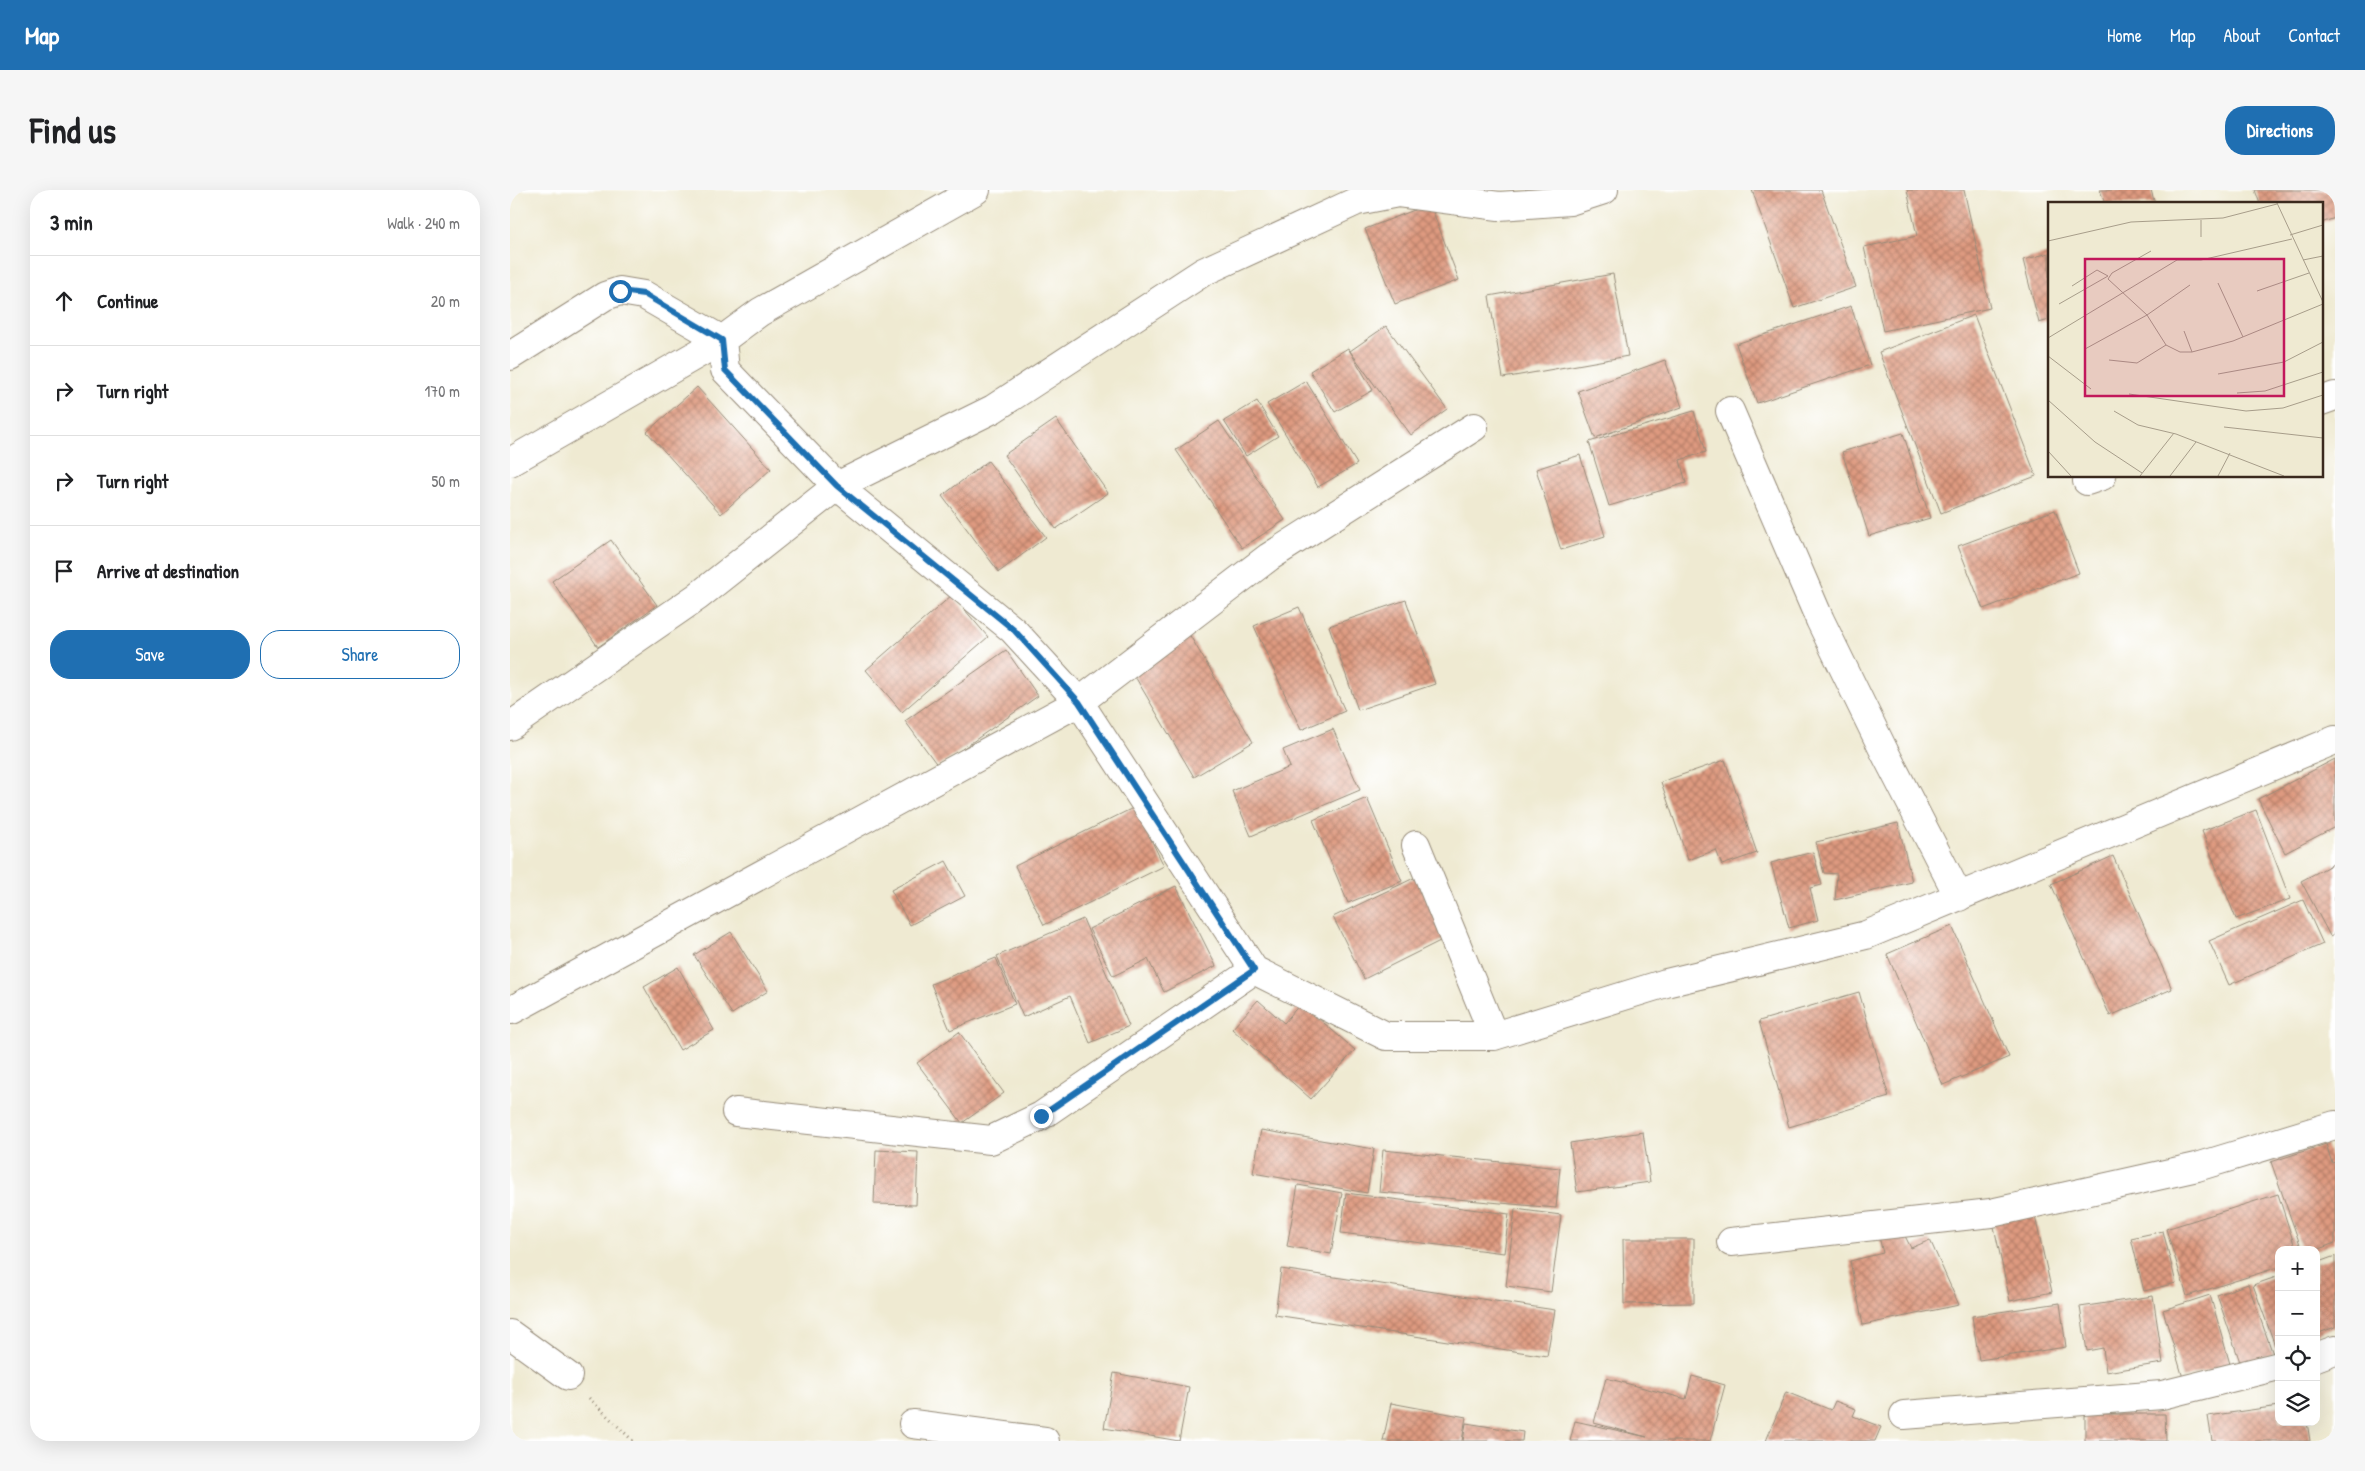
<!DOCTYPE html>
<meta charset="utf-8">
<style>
body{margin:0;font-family:"Patrick Hand",sans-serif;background:#f6f6f6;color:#202124}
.controls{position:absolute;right:15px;bottom:15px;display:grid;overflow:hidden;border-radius:10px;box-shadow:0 5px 20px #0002}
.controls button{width:45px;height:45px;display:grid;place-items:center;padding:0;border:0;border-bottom:1px solid #e0e0e0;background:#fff;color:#202124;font:25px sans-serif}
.stop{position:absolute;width:15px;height:15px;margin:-11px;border:4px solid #1f6fb2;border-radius:50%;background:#fff}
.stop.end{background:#1f6fb2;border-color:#fff;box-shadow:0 1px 5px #0008}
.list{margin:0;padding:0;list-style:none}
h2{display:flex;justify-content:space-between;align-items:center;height:65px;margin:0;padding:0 20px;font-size:21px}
h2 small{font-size:16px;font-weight:400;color:#757577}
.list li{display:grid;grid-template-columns:32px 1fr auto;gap:15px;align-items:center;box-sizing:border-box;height:90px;padding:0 20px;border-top:1px solid #e0e0e0}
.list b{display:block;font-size:19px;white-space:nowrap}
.list em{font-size:16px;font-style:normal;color:#757577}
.actions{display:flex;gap:10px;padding:15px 20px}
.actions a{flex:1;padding:11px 0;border:1px solid #1f6fb2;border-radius:20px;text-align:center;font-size:18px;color:#1f6fb2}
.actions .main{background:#1f6fb2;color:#fff}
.icon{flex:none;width:28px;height:28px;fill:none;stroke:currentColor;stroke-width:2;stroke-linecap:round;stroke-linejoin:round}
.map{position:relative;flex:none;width:1825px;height:1251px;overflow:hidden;border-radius:20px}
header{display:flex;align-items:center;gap:30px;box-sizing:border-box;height:70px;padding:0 25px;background:#1f6fb2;color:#fff}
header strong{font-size:24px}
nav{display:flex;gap:28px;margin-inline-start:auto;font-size:18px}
.intro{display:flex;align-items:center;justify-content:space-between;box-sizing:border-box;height:120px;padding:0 30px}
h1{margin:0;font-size:35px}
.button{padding:12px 22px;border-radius:20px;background:#1f6fb2;color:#fff;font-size:18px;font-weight:700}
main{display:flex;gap:30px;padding:0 30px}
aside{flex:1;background:#fff;border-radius:20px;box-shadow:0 5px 20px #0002}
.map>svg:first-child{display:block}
</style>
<header>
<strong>Map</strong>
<nav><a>Home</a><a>Map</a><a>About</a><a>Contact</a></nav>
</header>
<div class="intro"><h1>Find us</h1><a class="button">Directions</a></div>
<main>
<aside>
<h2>3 min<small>Walk · 240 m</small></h2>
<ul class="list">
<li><svg class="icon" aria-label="ahead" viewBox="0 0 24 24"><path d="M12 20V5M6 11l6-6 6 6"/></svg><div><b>Continue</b></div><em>20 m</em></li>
<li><svg class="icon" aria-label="right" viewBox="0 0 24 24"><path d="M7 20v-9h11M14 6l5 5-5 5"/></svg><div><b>Turn right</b></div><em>170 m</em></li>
<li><svg class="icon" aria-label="right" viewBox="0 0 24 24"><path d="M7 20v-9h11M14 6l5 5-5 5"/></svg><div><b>Turn right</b></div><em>50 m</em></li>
<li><svg class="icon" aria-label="arrive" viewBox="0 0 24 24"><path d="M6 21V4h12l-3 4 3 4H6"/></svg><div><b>Arrive at destination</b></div></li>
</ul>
<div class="actions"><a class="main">Save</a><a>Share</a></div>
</aside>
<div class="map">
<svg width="1825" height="1251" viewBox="0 0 1825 1251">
<defs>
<pattern id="building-cross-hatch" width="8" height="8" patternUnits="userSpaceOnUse" patternTransform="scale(1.25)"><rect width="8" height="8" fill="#de9a80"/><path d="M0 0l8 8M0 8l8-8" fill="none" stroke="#b57e68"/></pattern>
</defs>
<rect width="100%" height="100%" fill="#fff"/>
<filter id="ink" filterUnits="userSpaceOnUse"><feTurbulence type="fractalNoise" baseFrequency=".02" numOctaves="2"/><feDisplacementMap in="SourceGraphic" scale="10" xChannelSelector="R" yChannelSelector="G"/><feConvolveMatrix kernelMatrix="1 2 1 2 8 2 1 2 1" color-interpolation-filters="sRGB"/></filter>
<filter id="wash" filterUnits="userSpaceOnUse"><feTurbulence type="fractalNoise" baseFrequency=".0096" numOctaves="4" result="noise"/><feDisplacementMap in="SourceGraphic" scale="20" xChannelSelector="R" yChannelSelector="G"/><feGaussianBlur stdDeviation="1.12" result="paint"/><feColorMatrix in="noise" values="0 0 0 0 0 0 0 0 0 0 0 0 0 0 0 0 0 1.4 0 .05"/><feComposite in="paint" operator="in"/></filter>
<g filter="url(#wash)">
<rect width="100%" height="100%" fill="#efead2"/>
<g id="blocks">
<path fill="url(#building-cross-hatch)" d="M 1242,0 L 1311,0 L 1346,97 L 1284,118 Z
M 1397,0 L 1454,0 L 1480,118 L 1373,141 L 1354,57 L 1407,46 Z
M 1590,0 L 1641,0 L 1645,14 L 1595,14 Z
M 1745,0 L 1823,0 L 1825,28 L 1811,33 L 1811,14 L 1750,14 Z
M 920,14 L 949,90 L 885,114 L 855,39 Z
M 1539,63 L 1539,130 L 1529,133 L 1513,70 Z
M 1103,84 L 1118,166 L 993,188 L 979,106 Z
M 1341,116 L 1360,175 L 1247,213 L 1226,154 Z
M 1464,125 L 1526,286 L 1431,323 L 1369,162 Z
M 876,136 L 937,219 L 901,245 L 840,161 Z
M 838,158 L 863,200 L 825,222 L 800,181 Z
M 1155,170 L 1172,217 L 1085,248 L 1068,201 Z
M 796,191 L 847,274 L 808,297 L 757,214 Z
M 187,197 L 261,279 L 211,324 L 137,242 Z
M 747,211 L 768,246 L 736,266 L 714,231 Z
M 1184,221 L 1196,262 L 1170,270 L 1176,293 L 1099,316 L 1079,252 Z
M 546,229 L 598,303 L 546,339 L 494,265 Z
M 709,231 L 775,330 L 732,358 L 666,260 Z
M 1393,243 L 1420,328 L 1359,346 L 1332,262 Z
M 1070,265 L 1095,346 L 1051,360 L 1026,279 Z
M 478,271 L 536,347 L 489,382 L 432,306 Z
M 1545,320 L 1569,383 L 1473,419 L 1448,356 Z
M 101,350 L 147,415 L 88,457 L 42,391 Z
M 442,405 L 478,447 L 392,522 L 356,480 Z
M 896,410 L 925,494 L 848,520 L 819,436 Z
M 789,417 L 835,521 L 791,540 L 744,436 Z
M 679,444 L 743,552 L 684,587 L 620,478 Z
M 496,460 L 528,506 L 428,576 L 395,531 Z
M 823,539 L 850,600 L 741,646 L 722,601 L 780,577 L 773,560 Z
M 1825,569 L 1825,637 L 1775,663 L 1748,609 Z
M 1215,570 L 1247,663 L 1212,675 L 1206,660 L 1178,670 L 1151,592 Z
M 857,608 L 892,691 L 838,713 L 803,630 Z
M 625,617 L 654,676 L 534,735 L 505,676 Z
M 1746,620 L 1780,709 L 1726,729 L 1692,641 Z
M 1388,633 L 1402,692 L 1325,710 L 1327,684 L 1314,683 L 1306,652 Z
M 1303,662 L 1312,695 L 1300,698 L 1308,730 L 1279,738 L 1261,673 Z
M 1603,666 L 1662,799 L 1600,826 L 1541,694 Z
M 436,671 L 455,706 L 400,735 L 381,700 Z
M 1825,673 L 1825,743 L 1820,746 L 1791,691 Z
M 906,687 L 936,748 L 854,789 L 823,727 Z
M 666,696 L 706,776 L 654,802 L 638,769 L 603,786 L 579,739 Z
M 1793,710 L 1813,754 L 1719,795 L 1699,751 Z
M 573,729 L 619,836 L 580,853 L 560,806 L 513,827 L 487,766 Z
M 1442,736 L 1499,867 L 1433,895 L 1377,764 Z
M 221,742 L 258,801 L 222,824 L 184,765 Z
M 486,768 L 505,814 L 440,840 L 421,794 Z
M 168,777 L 204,840 L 170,860 L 134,797 Z
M 1349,802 L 1379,907 L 1279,937 L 1249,831 Z
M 748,810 L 774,833 L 791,813 L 845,860 L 801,909 L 722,839 Z
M 449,842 L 494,903 L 452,933 L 407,873 Z
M 751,940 L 864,959 L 857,1003 L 743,983 Z
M 1133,942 L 1140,992 L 1067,1002 L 1060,953 Z
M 1816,954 L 1822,973 L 1825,972 L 1825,1053 L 1806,1060 L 1792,1060 L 1761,972 Z
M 366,960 L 408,962 L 406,1015 L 364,1014 Z
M 873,960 L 1050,978 L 1046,1018 L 869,1002 Z
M 788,995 L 832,1003 L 821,1064 L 777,1056 Z
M 836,1003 L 999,1024 L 994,1063 L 831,1043 Z
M 1768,1004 L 1786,1060 L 1769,1060 L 1769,1077 L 1677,1106 L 1656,1039 Z
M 1005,1019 L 1051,1025 L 1041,1102 L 996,1096 Z
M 1524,1022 L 1542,1102 L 1500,1111 L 1483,1032 Z
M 1653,1041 L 1666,1093 L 1634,1101 L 1621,1048 Z
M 1393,1042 L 1401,1058 L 1420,1050 L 1449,1115 L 1353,1135 L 1340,1071 L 1373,1063 L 1369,1047 Z
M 1113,1049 L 1184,1049 L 1184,1113 L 1114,1114 Z
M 1825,1066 L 1825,1137 L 1806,1144 L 1806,1073 Z
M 771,1079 L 1045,1120 L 1037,1166 L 765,1125 Z
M 1769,1086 L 1769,1157 L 1766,1158 L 1743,1095 Z
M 1738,1094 L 1763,1164 L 1731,1175 L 1707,1105 Z
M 1700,1105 L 1720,1174 L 1673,1188 L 1653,1120 Z
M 1643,1106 L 1653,1173 L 1596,1182 L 1593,1158 L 1577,1161 L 1570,1117 Z
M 1550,1113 L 1556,1157 L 1469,1170 L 1462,1126 Z
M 604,1183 L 679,1197 L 669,1251 L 594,1238 Z
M 1182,1186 L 1215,1195 L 1200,1251 L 1060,1251 L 1065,1231 L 1137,1247 L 1084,1233 L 1096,1188 L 1176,1209 Z
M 1276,1202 L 1321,1220 L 1325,1211 L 1346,1219 L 1343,1226 L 1371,1237 L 1365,1251 L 1256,1251 Z
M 881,1213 L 956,1227 L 952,1251 L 873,1251 Z
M 1769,1216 L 1769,1232 L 1797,1232 L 1800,1251 L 1702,1251 L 1698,1226 Z
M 1575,1224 L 1655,1224 L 1656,1251 L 1575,1251 Z
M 956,1233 L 1013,1242 L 1012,1251 L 953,1251 Z"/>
</g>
</g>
<g filter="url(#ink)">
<use href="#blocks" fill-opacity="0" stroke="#958a78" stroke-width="1"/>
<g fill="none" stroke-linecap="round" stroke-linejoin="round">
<defs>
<path id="minor" d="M 466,0 L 250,122 L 212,150 L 215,180 L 327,296 L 503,440 L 569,512 L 744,780 L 876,846 L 984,846 L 1156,793 L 1356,745 L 1825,550
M 0,166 L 95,106 L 110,101 L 134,105 L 212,150 L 0,272
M 1811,211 L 1825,206
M 1220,221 L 1310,430 L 1374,561 L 1449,707
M 1577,291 L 1592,286
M 0,536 L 187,407 L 327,296 L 483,219 L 693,82 L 847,11 L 888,3 L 989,16 L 1060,11 L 1094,0
M 906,655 L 984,846
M 2,820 L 569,512 L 759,367 L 964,237
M 226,922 L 481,950 L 531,926 L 744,780
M 1221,1052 L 1481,1023 L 1687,977 L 1825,935
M 0,1144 L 58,1186
M 1806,1167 L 1825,1160
M 1394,1225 L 1652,1205 L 1769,1176
M 403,1234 L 535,1251"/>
</defs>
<use href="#minor" stroke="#958a78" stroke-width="30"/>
<path stroke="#958a78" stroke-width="3" stroke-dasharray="1 4" stroke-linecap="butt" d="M 79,1208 L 123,1251"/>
<use href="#minor" stroke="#fff" stroke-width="28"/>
</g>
</g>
<g fill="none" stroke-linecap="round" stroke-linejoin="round" filter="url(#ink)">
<path stroke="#1f6fb2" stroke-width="6" d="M 110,101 L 134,104 L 212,150 L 215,180 L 327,296 L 504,440 L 569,512 L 744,780 L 531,926"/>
</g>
<g transform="translate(1538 12)">
<rect width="275" height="275" fill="#efead2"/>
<path fill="none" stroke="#a79d8a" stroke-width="1" d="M 229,1 L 275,100M 153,18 L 153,35M 242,33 L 275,23M 0,39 L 83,20 L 175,16 L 229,2M 103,49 L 64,71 L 60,77 L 99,113 L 118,143 L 132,150 L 144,150 L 185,139 L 275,102M 255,58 L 275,54M 170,81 L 195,135M 209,89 L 261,71M 11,102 L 60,74 L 49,68 L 24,84M 136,129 L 144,150M 0,136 L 129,58 L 153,58 L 244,37M 37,147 L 99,113 L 142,83M 0,154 L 43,187M 61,158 L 89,161 L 118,143M 170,172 L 236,160 L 275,140M 189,191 L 217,189 L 275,170M 81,192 L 198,209 L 235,206 L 275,193M 0,198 L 47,240 L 94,271M 66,209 L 90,223 L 128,232 L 236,274M 176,225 L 275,236M 0,249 L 23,274M 92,274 L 126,231M 122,274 L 148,240M 170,274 L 182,251"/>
<path fill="#c2185b" fill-opacity="0.15" stroke="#c2185b" stroke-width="2.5" d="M 37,57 L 236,57 L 236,194 L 37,194 Z"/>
<rect width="275" height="275" fill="none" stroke="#3b2a1e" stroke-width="2.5"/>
</g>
</svg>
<div class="controls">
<button>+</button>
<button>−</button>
<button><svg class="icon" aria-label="locate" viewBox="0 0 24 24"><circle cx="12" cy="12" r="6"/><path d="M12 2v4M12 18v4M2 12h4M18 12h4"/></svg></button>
<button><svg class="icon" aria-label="layers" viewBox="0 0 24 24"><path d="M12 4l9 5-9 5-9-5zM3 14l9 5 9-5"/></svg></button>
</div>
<div class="stop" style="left:110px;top:101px"></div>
<div class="stop end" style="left:531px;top:926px"></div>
</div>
</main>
